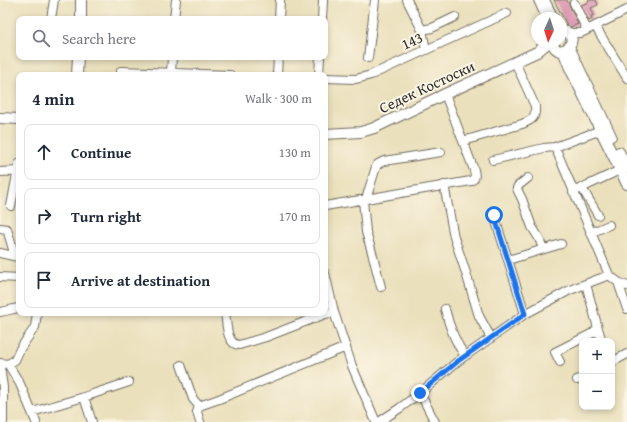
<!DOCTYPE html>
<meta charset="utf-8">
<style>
body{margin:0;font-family:"Gentium Book Plus",serif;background:#f6f6f7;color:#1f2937}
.controls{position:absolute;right:12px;bottom:12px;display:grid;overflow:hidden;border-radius:8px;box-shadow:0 2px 6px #0003}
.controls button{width:36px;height:36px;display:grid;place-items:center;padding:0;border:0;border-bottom:1px solid #e0e1e3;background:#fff;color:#1f2937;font:20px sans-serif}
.compass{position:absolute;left:531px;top:12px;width:36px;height:36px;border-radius:50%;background:#fff;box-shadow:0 2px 6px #0003;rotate:184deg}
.stop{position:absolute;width:12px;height:12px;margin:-9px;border:3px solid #1a73e8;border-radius:50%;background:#fff}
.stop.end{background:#1a73e8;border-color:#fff;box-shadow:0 1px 4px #0008}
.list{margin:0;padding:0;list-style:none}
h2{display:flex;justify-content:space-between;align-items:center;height:52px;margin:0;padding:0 16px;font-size:17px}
h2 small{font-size:13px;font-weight:400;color:#747a83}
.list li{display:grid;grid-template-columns:26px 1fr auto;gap:12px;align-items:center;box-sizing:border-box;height:56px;margin:0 8px 8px;padding:0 8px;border:1px solid #e0e1e3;border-radius:8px}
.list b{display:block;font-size:15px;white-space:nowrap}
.list em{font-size:13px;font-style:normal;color:#747a83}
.icon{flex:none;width:22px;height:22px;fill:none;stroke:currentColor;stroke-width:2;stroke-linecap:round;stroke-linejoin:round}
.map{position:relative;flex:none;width:627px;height:422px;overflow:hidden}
.search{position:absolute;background:#fff;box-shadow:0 2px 6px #0003;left:16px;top:16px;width:312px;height:44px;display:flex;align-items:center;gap:10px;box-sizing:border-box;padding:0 14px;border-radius:8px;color:#747a83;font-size:15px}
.panel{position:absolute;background:#fff;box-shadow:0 2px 6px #0003;left:16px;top:72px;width:312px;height:244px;border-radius:8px}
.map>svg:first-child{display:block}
</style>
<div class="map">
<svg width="627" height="422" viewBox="0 0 627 422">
<rect width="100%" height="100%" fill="#fcf5e5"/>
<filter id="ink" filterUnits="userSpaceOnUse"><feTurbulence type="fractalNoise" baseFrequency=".025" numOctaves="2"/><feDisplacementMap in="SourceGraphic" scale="8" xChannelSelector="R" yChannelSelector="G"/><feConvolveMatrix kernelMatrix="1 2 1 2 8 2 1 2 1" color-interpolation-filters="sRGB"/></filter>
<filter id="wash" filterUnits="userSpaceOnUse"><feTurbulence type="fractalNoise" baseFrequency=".012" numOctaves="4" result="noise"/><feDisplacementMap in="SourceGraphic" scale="16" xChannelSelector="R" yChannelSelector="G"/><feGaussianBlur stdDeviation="0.9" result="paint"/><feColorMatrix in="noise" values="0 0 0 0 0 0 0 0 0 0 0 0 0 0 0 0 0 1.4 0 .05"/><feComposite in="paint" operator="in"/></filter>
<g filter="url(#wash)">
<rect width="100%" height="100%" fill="#eae0bc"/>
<g id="blocks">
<path fill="#da8dae" d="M 554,0 L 567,0 L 578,24 L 571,27 L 567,25 Z
M 588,0 L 596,0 L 598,5 L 591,8 L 594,15 L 591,16 L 592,19 L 589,21 L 581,5 L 589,2 Z"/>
</g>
</g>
<g filter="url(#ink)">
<use href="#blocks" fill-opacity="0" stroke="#6e6a5e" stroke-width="1"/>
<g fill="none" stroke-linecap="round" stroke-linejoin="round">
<defs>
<path id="minor" d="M 407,0 L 422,30 L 426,50
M 538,0 L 546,18
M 545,0 L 554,18
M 574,3 L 587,30
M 51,19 L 54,0
M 174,19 L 176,0
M 279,19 L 280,0
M 322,19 L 323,0
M 595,26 L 627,78
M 422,30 L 432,28 L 455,17
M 568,33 L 581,33 L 627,10
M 368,58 L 375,0
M 121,71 L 230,75
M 171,73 L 172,57
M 277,75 L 278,57
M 319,75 L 320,57
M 325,78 L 356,79 L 371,75 L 507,13
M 463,141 L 522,124 C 532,120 536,118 535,106 L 515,62
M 555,147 L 609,275
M 493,160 L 544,148 L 555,147 L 601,130
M 0,172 L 18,171
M 528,178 L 518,186 L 517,188 L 518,191 L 522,199 L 532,227 L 539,238 L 543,249
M 444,185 L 454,237 L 466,273 L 479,316 L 491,338
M 582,188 L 598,215
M 573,192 L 620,170
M 366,199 L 376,167 L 378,164 L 384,161 L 441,152
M 363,200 L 366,232 L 373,256 L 381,287
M 11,206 L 19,164
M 325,206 L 471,181 C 476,178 475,175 474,170 L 445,94
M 494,215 L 525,314
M 0,228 L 7,229 L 15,256
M 590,233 L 609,225
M 0,253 L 18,257
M 508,260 L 561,244
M 325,273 L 334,312 L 352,366 L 376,422
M 0,277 L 19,278
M 618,282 L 627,309
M 586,284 L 599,332 L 602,341
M 445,309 C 449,326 455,342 465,356
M 0,312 C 7,311 12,309 19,308
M 225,313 C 227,323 226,344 239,345 L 266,337 L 325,314 L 334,312
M 614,361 L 627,354
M 560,362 L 555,352 L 591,334 L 598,328
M 0,363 L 8,364 L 20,384 L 36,422
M 8,364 L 15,360 L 20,349 L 35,327 L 37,313
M 181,365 L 193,399 L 199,406
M 0,367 L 3,387 L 3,422
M 577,380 L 582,378
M 420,393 L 435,422
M 84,397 L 92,422
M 32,412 L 84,397 L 129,382
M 200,422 L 197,412 L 199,406 L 219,399 L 346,347
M 379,422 L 400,408 L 420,393 L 458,361 L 525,314 L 570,290 L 609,275 L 618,282 L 627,286"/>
<path id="major" d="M 81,19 L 81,0
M 552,42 C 560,66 586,34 561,30
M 569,47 L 611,136
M 563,50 L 569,66 L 627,184
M 77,75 L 78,57
M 0,118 L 19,119
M 325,134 L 361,132 L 374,128 L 445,94 L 537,52 L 549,42
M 619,152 L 627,168"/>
</defs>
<use href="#minor" stroke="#6e6a5e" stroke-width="10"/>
<use href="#major" stroke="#6e6a5e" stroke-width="12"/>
<use href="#minor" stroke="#fff" stroke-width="8"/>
<use href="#major" stroke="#fff" stroke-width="10"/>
</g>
</g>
<g fill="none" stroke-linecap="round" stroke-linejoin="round" filter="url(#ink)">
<path stroke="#1a73e8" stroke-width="5" d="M 420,393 L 458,361 L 525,314 L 494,215"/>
</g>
<g text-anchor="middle" stroke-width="4" stroke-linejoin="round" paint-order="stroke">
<g font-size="15" fill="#2b2b2b" stroke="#fcf5e5">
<text transform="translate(412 41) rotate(-24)" y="5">143</text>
<text transform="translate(427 87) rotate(-25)" y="5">Седек Костоски</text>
</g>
</g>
</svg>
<div class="controls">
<button>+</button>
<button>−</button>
</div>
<svg class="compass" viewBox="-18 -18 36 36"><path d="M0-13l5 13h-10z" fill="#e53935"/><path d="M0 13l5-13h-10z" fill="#747a83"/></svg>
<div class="stop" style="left:494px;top:215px"></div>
<div class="stop end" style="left:420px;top:393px"></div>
<div class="search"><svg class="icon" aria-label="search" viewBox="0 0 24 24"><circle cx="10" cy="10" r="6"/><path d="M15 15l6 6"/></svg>Search here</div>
<section class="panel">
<h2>4 min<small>Walk · 300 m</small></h2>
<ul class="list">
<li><svg class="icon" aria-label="ahead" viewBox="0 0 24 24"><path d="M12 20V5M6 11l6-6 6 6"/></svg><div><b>Continue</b></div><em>130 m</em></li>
<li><svg class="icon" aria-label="right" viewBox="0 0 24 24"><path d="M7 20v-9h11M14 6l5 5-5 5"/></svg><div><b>Turn right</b></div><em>170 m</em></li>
<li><svg class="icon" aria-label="arrive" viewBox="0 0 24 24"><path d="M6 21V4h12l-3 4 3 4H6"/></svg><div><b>Arrive at destination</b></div></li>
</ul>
</section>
</div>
